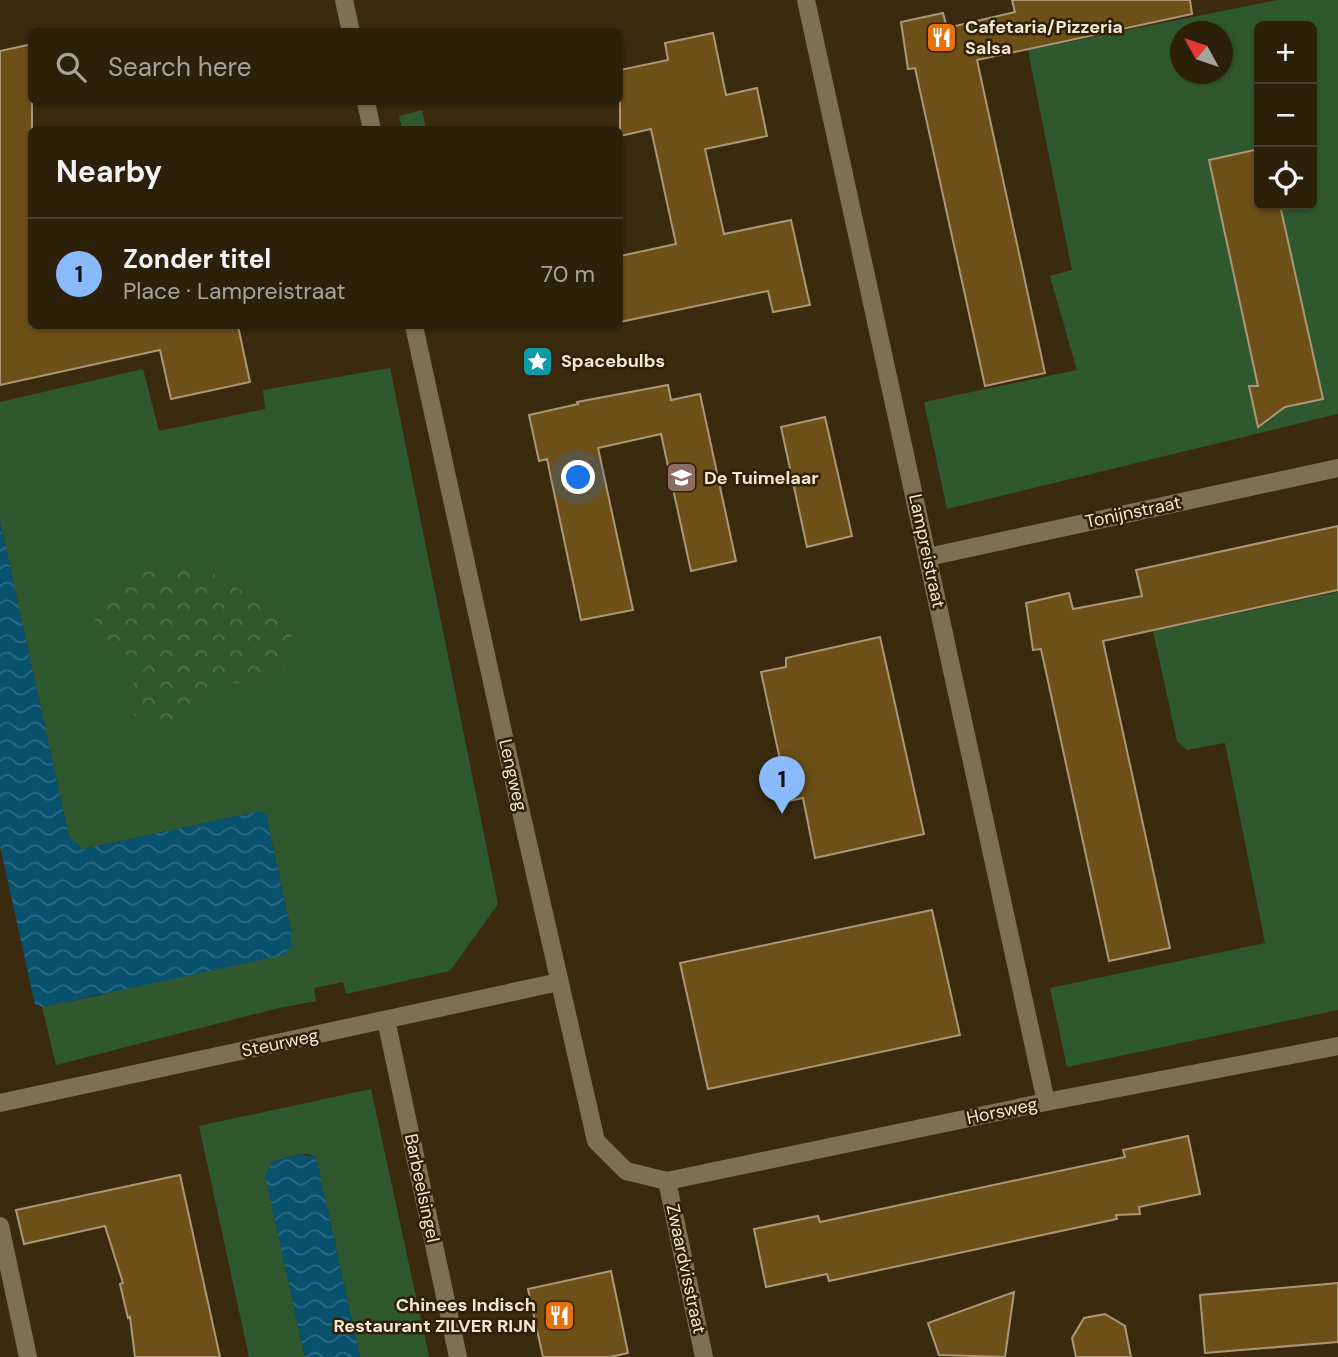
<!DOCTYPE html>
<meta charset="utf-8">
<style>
body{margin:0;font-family:"DM Sans",sans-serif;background:#382d18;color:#f1f3f6}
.controls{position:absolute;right:21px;top:21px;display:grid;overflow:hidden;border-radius:10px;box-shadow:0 2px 5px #0004}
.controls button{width:63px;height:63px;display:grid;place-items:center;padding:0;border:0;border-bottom:2px solid #483e2b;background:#2c200a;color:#f1f3f6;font:35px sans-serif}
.compass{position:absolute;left:1170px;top:21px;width:63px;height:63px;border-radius:50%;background:#2c200a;box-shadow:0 2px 5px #0004;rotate:310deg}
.you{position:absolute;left:579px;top:478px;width:24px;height:24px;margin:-18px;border:5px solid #fff;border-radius:50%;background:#1a73e8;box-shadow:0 0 0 10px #1a73e833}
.badge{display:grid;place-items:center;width:46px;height:46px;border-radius:50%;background:#89bafc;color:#111;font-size:23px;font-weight:700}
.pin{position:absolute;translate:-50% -58px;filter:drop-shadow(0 2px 4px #0008)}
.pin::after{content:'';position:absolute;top:37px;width:24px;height:21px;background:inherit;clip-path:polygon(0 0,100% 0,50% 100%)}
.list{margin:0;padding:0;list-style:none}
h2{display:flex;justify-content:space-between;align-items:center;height:91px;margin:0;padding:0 28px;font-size:30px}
h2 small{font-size:23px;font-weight:400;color:#a6a39c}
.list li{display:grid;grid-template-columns:46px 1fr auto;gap:21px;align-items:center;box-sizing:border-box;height:112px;padding:0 28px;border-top:2px solid #483e2b}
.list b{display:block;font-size:26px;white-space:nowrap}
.list p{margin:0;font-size:23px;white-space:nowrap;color:#a6a39c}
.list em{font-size:23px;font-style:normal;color:#a6a39c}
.icon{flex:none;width:38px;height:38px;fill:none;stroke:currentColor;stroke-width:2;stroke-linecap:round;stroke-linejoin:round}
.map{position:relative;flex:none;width:1338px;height:1357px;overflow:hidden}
.search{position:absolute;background:#2c200a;box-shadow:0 2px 5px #0004;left:28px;top:28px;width:595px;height:77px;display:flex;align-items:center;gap:18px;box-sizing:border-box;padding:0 24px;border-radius:10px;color:#a6a39c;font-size:26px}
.panel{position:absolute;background:#2c200a;box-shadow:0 2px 5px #0004;left:28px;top:126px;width:595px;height:203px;border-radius:10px}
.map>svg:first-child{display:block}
</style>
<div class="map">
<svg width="1338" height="1357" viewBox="0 0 1338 1357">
<defs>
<pattern id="park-crowns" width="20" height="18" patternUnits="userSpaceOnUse" patternTransform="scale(1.75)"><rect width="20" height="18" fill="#30582f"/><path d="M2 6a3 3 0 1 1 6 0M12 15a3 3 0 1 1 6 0" fill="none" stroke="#4e704c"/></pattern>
<pattern id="water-waves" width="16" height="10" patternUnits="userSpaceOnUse" patternTransform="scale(1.75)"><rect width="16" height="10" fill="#08526f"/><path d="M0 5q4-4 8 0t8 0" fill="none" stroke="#2c6b83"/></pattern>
</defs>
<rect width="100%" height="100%" fill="#3b2b0e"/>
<path fill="#30582f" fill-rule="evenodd" d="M 1277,0 L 1338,0 L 1338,414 L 947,509 L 924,402 L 1077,370 L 1050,276 L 1072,270 L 1028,50 ZM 1259,26 L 1312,26 L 1312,205 L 1259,205 ZM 1180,32 L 1222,32 L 1222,74 L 1180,74 Z
M 422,110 L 426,129 L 402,129 L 399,116 Z
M 390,368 L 498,904 L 450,971 L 346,994 L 343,982 L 314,988 L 316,1001 L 274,1009 L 56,1065 L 42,1007 L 101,995 L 292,935 L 266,815 L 261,811 L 83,849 L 69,837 L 0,521 L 0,402 L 143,369 L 159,431 L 265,409 L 263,390 Z
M 1338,592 L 1338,1010 L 1067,1067 L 1050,988 L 1265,943 L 1225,743 L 1187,750 L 1177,741 L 1153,631 Z
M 371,1089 L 429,1357 L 360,1357 L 316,1157 L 308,1154 L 299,1154 L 272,1162 L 265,1175 L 305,1357 L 249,1357 L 199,1126 Z"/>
<path fill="url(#park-crowns)" d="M 157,566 L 205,569 L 225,580 L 284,620 L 291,632 L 292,645 L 289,660 L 282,672 L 256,685 L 215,681 C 199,692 192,715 174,724 C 159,732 125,718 127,699 C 129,685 142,673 150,662 L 145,656 C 134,656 116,655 108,648 C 88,632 93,600 111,585 C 124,575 141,571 157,566 Z"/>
<path fill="url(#water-waves)" d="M 0,521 L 69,837 L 83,849 L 261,811 L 266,815 L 292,935 L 291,948 L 284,955 L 42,1007 L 35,1004 L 0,846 Z
M 299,1154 L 316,1157 L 360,1357 L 305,1357 L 265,1175 L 272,1162 Z"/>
<path fill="#6d4f18" stroke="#ab9778" stroke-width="2" d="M 1012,0 L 1190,0 L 1192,14 L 977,60 L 1045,373 L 985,386 L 915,68 L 908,69 L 901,22 L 943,13 L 947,28 L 1015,12 Z
M 713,33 L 726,95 L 757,88 L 767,136 L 705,149 L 724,234 L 791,220 L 810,305 L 773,312 L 768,291 L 620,322 L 620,256 L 676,244 L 651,129 L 620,136 L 620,70 L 668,60 L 665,43 Z
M 32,44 L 32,326 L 238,326 L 250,382 L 171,399 L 160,350 L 0,385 L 0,51 Z
M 1259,149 L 1259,205 L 1280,205 L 1323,399 L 1285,407 L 1258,427 L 1249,386 L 1258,386 L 1209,160 Z
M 668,385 L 671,400 L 700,394 L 736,561 L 691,571 L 661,434 L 598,448 L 633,610 L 581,620 L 547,459 L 539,461 L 529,415 L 578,404 L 577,402 Z
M 825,417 L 852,536 L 807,547 L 781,427 Z
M 1338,526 L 1338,590 L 1103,641 L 1170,948 L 1109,961 L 1041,649 L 1033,650 L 1026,603 L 1069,593 L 1073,609 L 1142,596 L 1136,570 Z
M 880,637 L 924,834 L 815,858 L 803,798 L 789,801 L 761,672 L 786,667 L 786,658 Z
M 932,910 L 960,1035 L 708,1089 L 680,963 Z
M 1188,1136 L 1200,1194 L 1139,1207 L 1140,1214 L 1116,1215 L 1117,1219 L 1019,1240 L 829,1281 L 827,1274 L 766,1287 L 754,1229 L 818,1216 L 820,1222 L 1125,1157 L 1123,1150 Z
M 180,1175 L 220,1357 L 135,1357 L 130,1317 L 128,1318 L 120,1284 L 123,1283 L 105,1226 L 24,1244 L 16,1210 Z
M 611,1271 L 628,1353 L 610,1357 L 543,1357 L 528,1289 Z
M 1338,1283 L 1338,1342 L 1205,1353 L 1200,1295 Z
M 1014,1292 L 1005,1357 L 939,1355 L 928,1323 Z
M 1105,1314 L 1125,1326 L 1131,1357 L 1076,1357 L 1072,1338 L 1084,1318 Z"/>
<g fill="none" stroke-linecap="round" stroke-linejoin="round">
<path stroke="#7d7153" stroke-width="18" d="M 344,0 L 351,32
M 806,0 L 1046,1102
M 366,102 L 372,130
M 414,326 L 510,764 L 596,1141 L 626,1171 L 667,1181 L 1046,1102 L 1338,1046
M 928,557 L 1338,468
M 386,1020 L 458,1357
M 0,1103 L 559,982
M 667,1181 L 704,1357
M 0,1226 L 28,1357"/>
</g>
<defs>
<symbol id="restaurant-square" viewBox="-11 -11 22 22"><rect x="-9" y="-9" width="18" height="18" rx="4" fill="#e8710a" stroke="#312104"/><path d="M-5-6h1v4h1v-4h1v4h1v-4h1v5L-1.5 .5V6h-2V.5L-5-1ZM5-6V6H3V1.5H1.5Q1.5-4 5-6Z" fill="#fff"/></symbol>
<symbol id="sight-square" viewBox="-11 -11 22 22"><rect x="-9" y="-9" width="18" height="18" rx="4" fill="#0f9aa8" stroke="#312104"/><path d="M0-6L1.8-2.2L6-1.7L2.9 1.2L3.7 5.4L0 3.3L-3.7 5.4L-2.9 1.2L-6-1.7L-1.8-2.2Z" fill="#fff"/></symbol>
<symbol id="school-square" viewBox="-11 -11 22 22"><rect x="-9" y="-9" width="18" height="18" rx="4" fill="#8d6e63" stroke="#312104"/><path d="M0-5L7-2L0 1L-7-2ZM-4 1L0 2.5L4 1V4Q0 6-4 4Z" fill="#fff"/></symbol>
</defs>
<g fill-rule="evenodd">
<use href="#restaurant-square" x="924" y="20" width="35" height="35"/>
<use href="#sight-square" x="520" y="344" width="35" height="35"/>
<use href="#school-square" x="664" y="460" width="35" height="35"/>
<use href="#restaurant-square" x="542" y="1298" width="35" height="35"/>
</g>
<g text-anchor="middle" stroke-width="5" stroke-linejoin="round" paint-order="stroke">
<g font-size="18" font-weight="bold" fill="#f2e7d7" stroke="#312104" text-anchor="start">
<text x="965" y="33">Cafetaria/Pizzeria<tspan x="965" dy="21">Salsa</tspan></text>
<text x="561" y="367">Spacebulbs</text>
<text x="704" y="484">De Tuimelaar</text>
<text x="536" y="1311" text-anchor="end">Chinees Indisch<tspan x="536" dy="21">Restaurant ZILVER RIJN</tspan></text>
</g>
<g font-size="18" fill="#f2e7d7" stroke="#312104">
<text transform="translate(1133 512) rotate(-12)" y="6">Tonijnstraat</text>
<text transform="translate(927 551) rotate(78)" y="6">Lampreistraat</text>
<text transform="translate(513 775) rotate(77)" y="6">Lengweg</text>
<text transform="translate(280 1043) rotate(-12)" y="6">Steurweg</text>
<text transform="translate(1002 1111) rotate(-12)" y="6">Horsweg</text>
<text transform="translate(422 1188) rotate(78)" y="6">Barbeelsingel</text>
<text transform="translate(686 1269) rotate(78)" y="6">Zwaardvisstraat</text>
</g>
</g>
</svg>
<div class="controls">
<button>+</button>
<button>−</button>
<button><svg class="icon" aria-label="locate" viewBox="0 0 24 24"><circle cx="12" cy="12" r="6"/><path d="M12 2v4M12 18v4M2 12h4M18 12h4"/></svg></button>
</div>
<svg class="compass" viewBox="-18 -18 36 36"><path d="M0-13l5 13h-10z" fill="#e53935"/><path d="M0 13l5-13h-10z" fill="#a6a39c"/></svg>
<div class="you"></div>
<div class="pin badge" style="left:782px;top:814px">1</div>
<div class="search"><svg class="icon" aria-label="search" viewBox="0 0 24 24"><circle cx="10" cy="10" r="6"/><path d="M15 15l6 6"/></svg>Search here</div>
<section class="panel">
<h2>Nearby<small></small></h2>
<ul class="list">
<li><span class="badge">1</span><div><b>Zonder titel</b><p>Place · Lampreistraat</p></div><em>70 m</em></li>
</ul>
</section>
</div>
